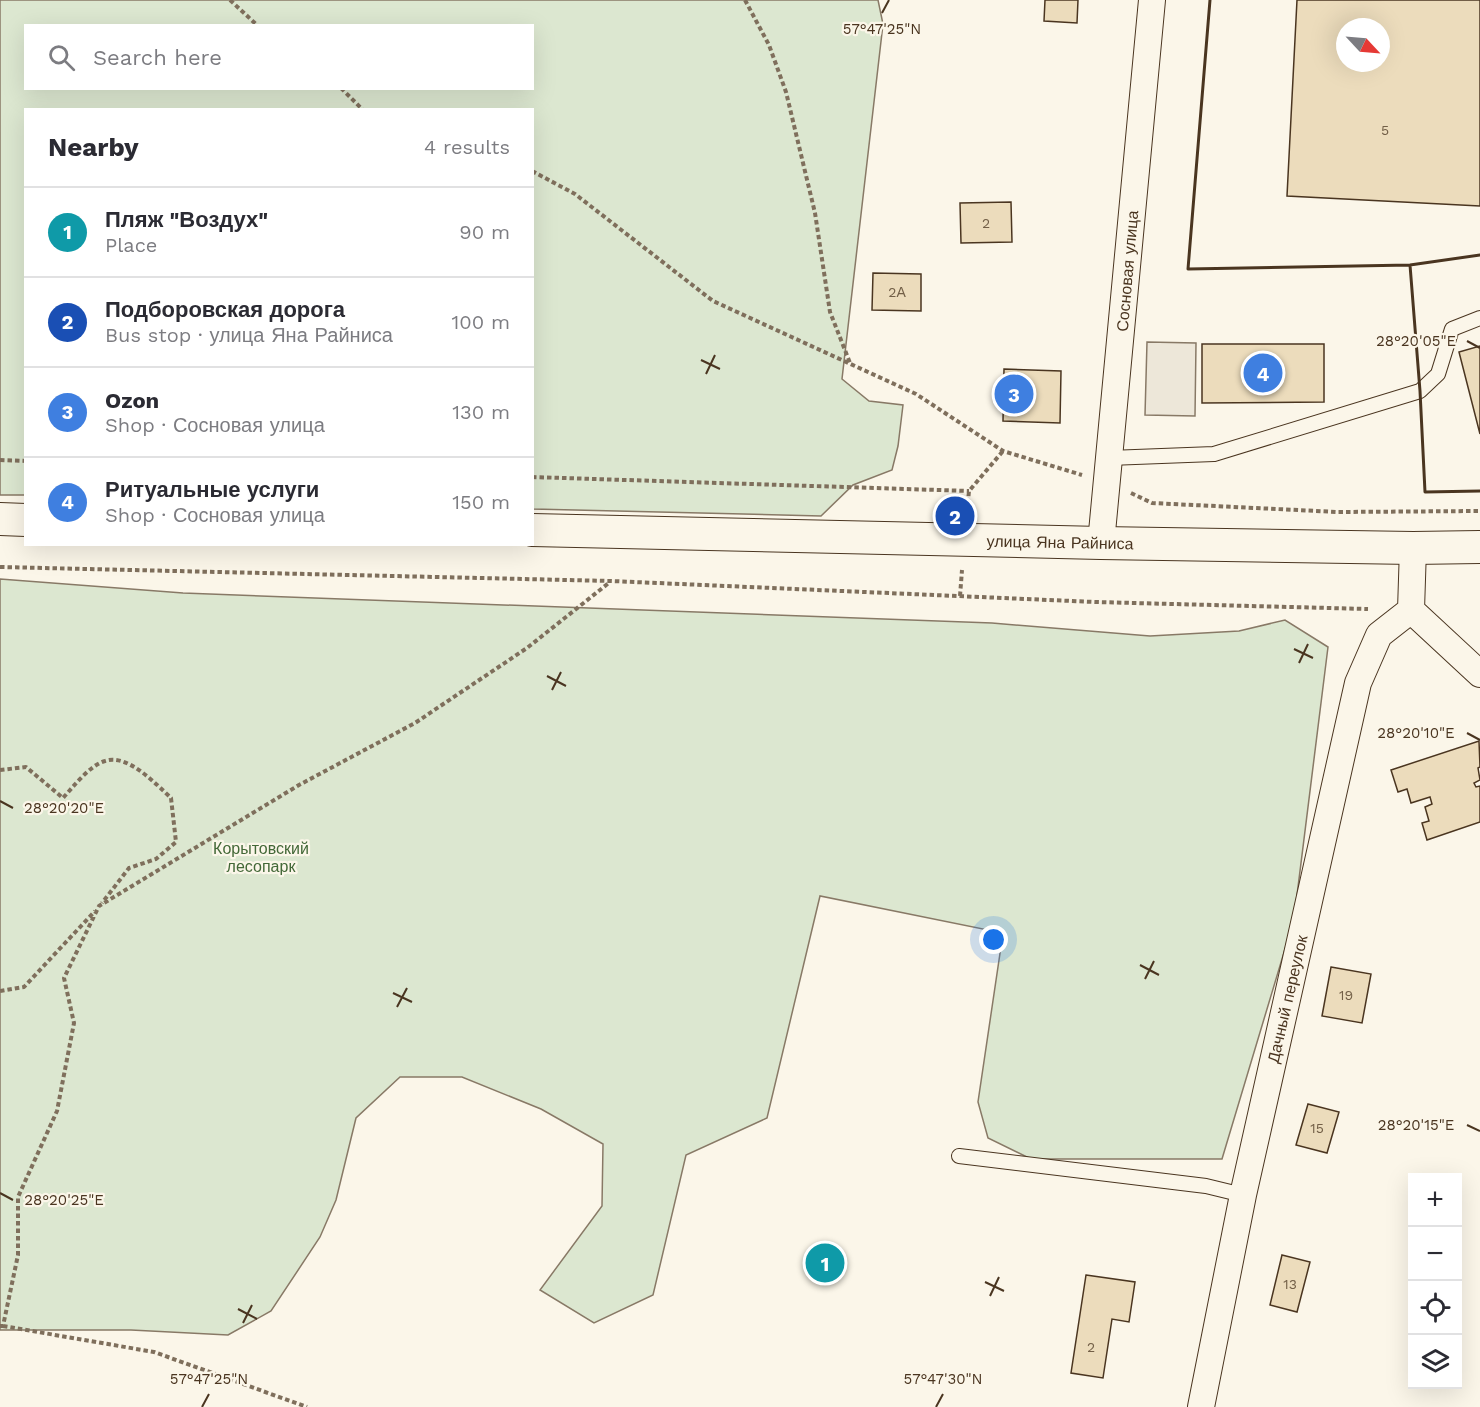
<!DOCTYPE html>
<meta charset="utf-8">
<style>
body{margin:0;font-family:"Work Sans",sans-serif;background:#f7f7f7;color:#2b2b33}
.controls{position:absolute;right:18px;bottom:18px;display:grid;overflow:hidden;border-radius:0px;box-shadow:0 6px 24px #0002}
.controls button{width:54px;height:54px;display:grid;place-items:center;padding:0;border:0;border-bottom:2px solid #e1e1e2;background:#fff;color:#2b2b33;font:30px sans-serif}
.compass{position:absolute;left:1336px;top:18px;width:54px;height:54px;border-radius:50%;background:#fff;box-shadow:0 6px 24px #0002;rotate:116deg}
.you{position:absolute;left:994px;top:940px;width:21px;height:21px;margin:-15px;border:4px solid #fff;border-radius:50%;background:#1a73e8;box-shadow:0 0 0 9px #1a73e833}
.badge{display:grid;place-items:center;width:39px;height:39px;border-radius:50%;background:#0b8043;color:#fff;font-size:20px;font-weight:700}
.pin{position:absolute;translate:-50% -50%;border:3px solid #fff;box-shadow:0 2px 6px #0006}
.list{margin:0;padding:0;list-style:none}
h2{display:flex;justify-content:space-between;align-items:center;height:78px;margin:0;padding:0 24px;font-size:26px}
h2 small{font-size:20px;font-weight:400;color:#7c7c81}
.list li{display:grid;grid-template-columns:39px 1fr auto;gap:18px;align-items:center;box-sizing:border-box;height:90px;padding:0 24px;border-top:2px solid #e1e1e2}
.list b{display:block;font-size:22px;white-space:nowrap}
.list p{margin:0;font-size:20px;white-space:nowrap;color:#7c7c81}
.list em{font-size:20px;font-style:normal;color:#7c7c81}
.icon{flex:none;width:33px;height:33px;fill:none;stroke:currentColor;stroke-width:2;stroke-linecap:round;stroke-linejoin:round}
.map{position:relative;flex:none;width:1480px;height:1407px;overflow:hidden}
.search{position:absolute;background:#fff;box-shadow:0 6px 24px #0002;left:24px;top:24px;width:510px;height:66px;display:flex;align-items:center;gap:15px;box-sizing:border-box;padding:0 21px;border-radius:0px;color:#7c7c81;font-size:22px}
.panel{position:absolute;background:#fff;box-shadow:0 6px 24px #0002;left:24px;top:108px;width:510px;height:438px;border-radius:0px}
.map>svg:first-child{display:block}
</style>
<div class="map">
<svg width="1480" height="1407" viewBox="0 0 1480 1407">
<rect width="100%" height="100%" fill="#fbf6e9"/>
<path fill="#dce7d0" stroke="#887966" stroke-width="1.5" fill-rule="evenodd" d="M 0,0 L 878,0 L 883,24 L 842,379 L 869,401 L 903,405 L 898,446 L 892,470 L 853,485 L 821,516 L 533,509 L 532,110 L 26,110 L 25,495 L 0,495 ZM 26,26 L 532,26 L 532,88 L 26,88 Z
M 0,579 L 183,593 L 992,623 L 1150,636 L 1239,631 L 1285,620 L 1328,647 L 1294,919 L 1222,1159 L 1031,1159 L 988,1138 L 978,1102 L 1003,933 L 820,896 L 767,1118 L 686,1155 L 653,1295 L 594,1323 L 540,1290 L 602,1206 L 603,1144 L 541,1109 L 462,1077 L 400,1077 L 356,1118 L 336,1200 L 320,1237 L 271,1311 L 228,1335 L 131,1330 L 0,1330 Z"/>
<path fill="#ede7d9" stroke="#887966" stroke-width="1.5" d="M 1147,342 L 1196,343 L 1195,416 L 1145,415 Z"/>
<path fill="#ecdcbc" stroke="#4a3520" stroke-width="1.5" fill-rule="evenodd" d="M 1045,0 L 1078,0 L 1077,23 L 1044,21 Z
M 1297,0 L 1480,0 L 1480,206 L 1287,196 ZM 1345,27 L 1381,27 L 1381,63 L 1345,63 Z
M 1011,202 L 1012,242 L 961,243 L 960,203 Z
M 873,273 L 921,274 L 921,311 L 872,310 Z
M 1202,344 L 1324,344 L 1324,402 L 1202,403 Z
M 1480,346 L 1480,434 L 1459,352 Z
M 1004,369 L 1061,371 L 1060,423 L 1003,421 Z
M 1479,741 L 1480,767 L 1478,768 L 1480,780 L 1474,783 L 1476,787 L 1480,786 L 1480,822 L 1427,840 L 1422,823 L 1429,821 L 1425,807 L 1432,804 L 1430,797 L 1411,803 L 1407,789 L 1398,792 L 1391,770 Z
M 1331,967 L 1371,974 L 1362,1023 L 1322,1016 Z
M 1308,1104 L 1339,1112 L 1327,1153 L 1296,1145 Z
M 1282,1255 L 1310,1262 L 1297,1312 L 1270,1305 Z
M 1086,1275 L 1135,1282 L 1129,1322 L 1112,1319 L 1103,1378 L 1071,1373 Z"/>
<g fill="none" stroke-linecap="round" stroke-linejoin="round">
<defs>
<path id="service" d="M 1109,458 L 1214,454 L 1420,391 L 1438,374 L 1452,329 L 1480,318
M 959,1156 L 1206,1186 L 1243,1195"/>
<path id="minor" d="M 1101,543 L 1152,0
M 1413,548 L 1411,610 L 1480,674
M 1201,1407 L 1243,1195 L 1358,683 L 1379,635 L 1411,610"/>
<path id="tertiary" d="M 0,519 L 26,520
M 532,530 L 1101,543 L 1413,548 L 1480,547"/>
</defs>
<use href="#service" stroke="#4a3520" stroke-width="16"/>
<use href="#minor" stroke="#4a3520" stroke-width="28"/>
<use href="#tertiary" stroke="#4a3520" stroke-width="34"/>
<path stroke="#7f6f5c" stroke-width="4" stroke-dasharray="4.5 3" stroke-linecap="butt" d="M 230,0 L 258,26
M 745,0 L 769,45 L 786,92 L 815,213 L 830,312 L 850,363
M 341,88 L 363,110
M 532,171 L 575,194 L 713,301 L 916,394 L 1003,451 L 1082,475
M 0,460 L 26,461
M 532,477 L 969,491
M 1131,493 L 1152,503 L 1338,512 L 1480,511
M 967,511 L 969,491 L 1003,451
M 0,567 L 611,581 L 1095,602 L 1368,609
M 960,596 L 962,570
M 0,770 L 26,767 L 63,798 C 73,787 90,765 105,761 C 127,753 156,784 171,798 L 176,842 L 156,859 L 129,868 L 102,903
M 0,991 L 24,987 L 95,911
M 0,1326 L 3,1326 L 18,1255 L 18,1197 L 57,1111 L 74,1023 L 64,978 L 99,906 L 299,785 L 415,723 L 527,648 L 610,582
M 3,1326 L 154,1352 L 307,1407"/>
<use href="#service" stroke="#fbf6e9" stroke-width="14"/>
<use href="#minor" stroke="#fbf6e9" stroke-width="26"/>
<use href="#tertiary" stroke="#fbf6e9" stroke-width="32"/>
<path stroke="#4a3520" stroke-width="3" d="M 1210,0 L 1188,269 L 1410,265 L 1480,255
M 1410,265 L 1420,391 L 1425,492 L 1480,491"/>
</g>
<path fill="none" stroke="#4a3520" stroke-width="2" d="M 882,13 L 889,0M 1467,341 L 1480,348M 701,360 L 720,369M 706,374 L 715,355M 1294,649 L 1313,658M 1299,663 L 1308,644M 547,676 L 566,686M 552,690 L 561,672M 1467,733 L 1480,740M 0,801 L 13,808M 1140,965 L 1159,975M 1145,979 L 1154,961M 393,993 L 412,1002M 397,1007 L 407,988M 1467,1125 L 1480,1131M 0,1193 L 13,1200M 985,1282 L 1004,1291M 990,1296 L 999,1277M 238,1309 L 257,1319M 243,1323 L 252,1305M 202,1407 L 209,1394M 936,1407 L 943,1394"/>
<g text-anchor="middle" stroke-width="4.5" stroke-linejoin="round" paint-order="stroke">
<g font-size="14" fill="#725f47">
<text x="1385" y="135">5</text>
<text x="986" y="228">2</text>
<text x="897" y="297">2А</text>
<text x="1346" y="1000">19</text>
<text x="1317" y="1133">15</text>
<text x="1290" y="1289">13</text>
<text x="1091" y="1352">2</text>
</g>
<g font-size="16" fill="#4a3520" stroke="#fbf6e9">
<text transform="translate(1127 271) rotate(-85)" y="6">Сосновая улица</text>
<text transform="translate(1060 542) rotate(1)" y="6">улица Яна Райниса</text>
<text transform="translate(1287 999) rotate(-77)" y="6">Дачный переулок</text>
</g>
<g font-size="16" fill="#436837" stroke="#fbf6e9">
<text x="261" y="854">Корытовский<tspan x="261" dy="18">лесопарк</tspan></text>
</g>
</g>
<g font-size="15" text-anchor="middle" fill="#4a3520" stroke="#fbf6e9" stroke-width="4.5" stroke-linejoin="round" paint-order="stroke">
<text x="882" y="34">57°47'25"N</text>
<text x="1416" y="346">28°20'05"E</text>
<text x="1416" y="738">28°20'10"E</text>
<text x="64" y="813">28°20'20"E</text>
<text x="1416" y="1130">28°20'15"E</text>
<text x="64" y="1205">28°20'25"E</text>
<text x="209" y="1384">57°47'25"N</text>
<text x="943" y="1384">57°47'30"N</text>
</g>
</svg>
<div class="controls">
<button>+</button>
<button>−</button>
<button><svg class="icon" aria-label="locate" viewBox="0 0 24 24"><circle cx="12" cy="12" r="6"/><path d="M12 2v4M12 18v4M2 12h4M18 12h4"/></svg></button>
<button><svg class="icon" aria-label="layers" viewBox="0 0 24 24"><path d="M12 4l9 5-9 5-9-5zM3 14l9 5 9-5"/></svg></button>
</div>
<svg class="compass" viewBox="-18 -18 36 36"><path d="M0-13l5 13h-10z" fill="#e53935"/><path d="M0 13l5-13h-10z" fill="#7c7c81"/></svg>
<div class="you"></div>
<div class="pin badge" style="left:825px;top:1263px;background:#0f9aa8">1</div>
<div class="pin badge" style="left:955px;top:516px;background:#1a4fb4">2</div>
<div class="pin badge" style="left:1014px;top:394px;background:#3f7fe0">3</div>
<div class="pin badge" style="left:1263px;top:373px;background:#3f7fe0">4</div>
<div class="search"><svg class="icon" aria-label="search" viewBox="0 0 24 24"><circle cx="10" cy="10" r="6"/><path d="M15 15l6 6"/></svg>Search here</div>
<section class="panel">
<h2>Nearby<small>4 results</small></h2>
<ul class="list">
<li><span class="badge" style="background:#0f9aa8">1</span><div><b>Пляж &quot;Воздух&quot;</b><p>Place</p></div><em>90 m</em></li>
<li><span class="badge" style="background:#1a4fb4">2</span><div><b>Подборовская дорога</b><p>Bus stop · улица Яна Райниса</p></div><em>100 m</em></li>
<li><span class="badge" style="background:#3f7fe0">3</span><div><b>Ozon</b><p>Shop · Сосновая улица</p></div><em>130 m</em></li>
<li><span class="badge" style="background:#3f7fe0">4</span><div><b>Ритуальные услуги</b><p>Shop · Сосновая улица</p></div><em>150 m</em></li>
</ul>
</section>
</div>
